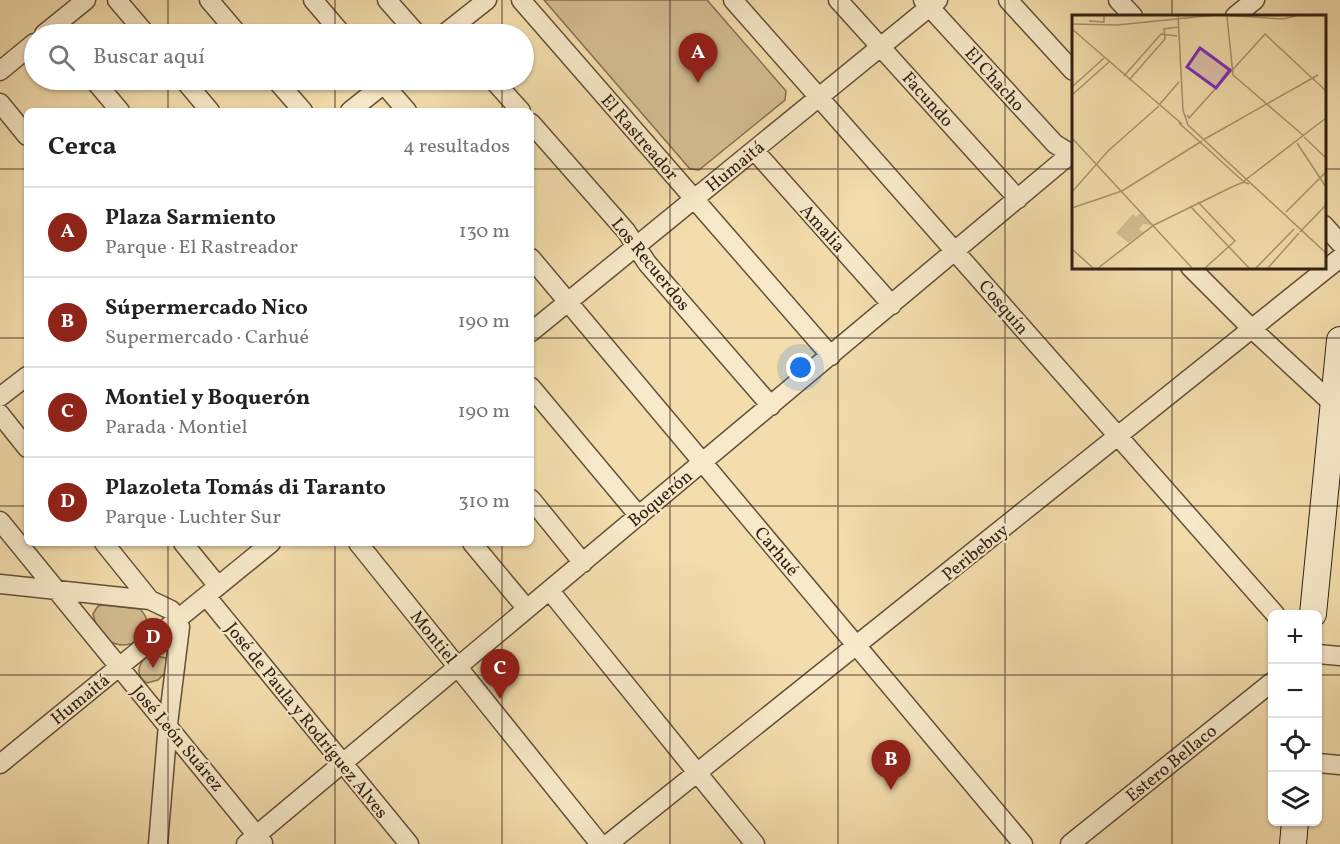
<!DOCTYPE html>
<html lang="es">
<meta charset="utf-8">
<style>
body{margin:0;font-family:Vollkorn,serif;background:#f2f2f2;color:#222}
.controls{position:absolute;right:18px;bottom:18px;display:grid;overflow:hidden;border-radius:9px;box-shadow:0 2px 4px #0004}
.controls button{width:54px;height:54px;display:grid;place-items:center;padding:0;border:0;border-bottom:2px solid #e0e0e0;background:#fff;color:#222;font:30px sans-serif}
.you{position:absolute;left:801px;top:368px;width:21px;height:21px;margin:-15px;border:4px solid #fff;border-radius:50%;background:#1a73e8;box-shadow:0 0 0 9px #1a73e833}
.badge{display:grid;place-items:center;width:39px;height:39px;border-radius:50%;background:#8f2418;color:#fff;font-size:20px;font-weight:700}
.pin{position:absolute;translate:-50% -50px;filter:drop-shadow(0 2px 3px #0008)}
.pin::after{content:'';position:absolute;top:32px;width:21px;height:18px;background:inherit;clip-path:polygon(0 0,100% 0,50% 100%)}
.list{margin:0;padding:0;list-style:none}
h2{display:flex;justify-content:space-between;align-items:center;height:78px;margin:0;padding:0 24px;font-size:26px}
h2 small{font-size:20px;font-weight:400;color:#767676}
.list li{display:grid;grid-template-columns:39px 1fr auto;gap:18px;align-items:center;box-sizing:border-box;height:90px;padding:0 24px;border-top:2px solid #e0e0e0}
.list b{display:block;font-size:22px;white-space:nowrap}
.list p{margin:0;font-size:20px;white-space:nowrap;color:#767676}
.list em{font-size:20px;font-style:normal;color:#767676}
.icon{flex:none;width:33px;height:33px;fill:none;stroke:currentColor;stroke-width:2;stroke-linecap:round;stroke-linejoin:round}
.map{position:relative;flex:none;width:1340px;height:844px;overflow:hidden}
.search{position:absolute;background:#fff;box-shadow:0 2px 4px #0004;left:24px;top:24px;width:510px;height:66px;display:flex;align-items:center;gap:15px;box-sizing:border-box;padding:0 21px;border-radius:33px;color:#767676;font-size:22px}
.panel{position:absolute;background:#fff;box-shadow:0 2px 4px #0004;left:24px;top:108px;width:510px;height:438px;border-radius:9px}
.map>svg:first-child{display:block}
</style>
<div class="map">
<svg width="1340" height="844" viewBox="0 0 1340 844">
<rect width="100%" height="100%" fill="#f3ddac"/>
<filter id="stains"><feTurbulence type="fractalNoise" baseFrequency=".00333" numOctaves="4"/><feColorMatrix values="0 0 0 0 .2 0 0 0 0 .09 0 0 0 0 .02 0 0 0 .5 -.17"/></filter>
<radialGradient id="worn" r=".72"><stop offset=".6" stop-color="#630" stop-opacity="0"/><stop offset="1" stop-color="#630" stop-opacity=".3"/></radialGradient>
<path fill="#d3bd92" stroke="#846f53" stroke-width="1.5" d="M 544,0 L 707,0 L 786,91 L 785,100 L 699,170 L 690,169 Z
M 102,605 L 140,609 C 168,637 106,671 93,614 L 98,606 Z
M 150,655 L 166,658 L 168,661 L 168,670 L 158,680 L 147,683 C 134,675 138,662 150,655 Z"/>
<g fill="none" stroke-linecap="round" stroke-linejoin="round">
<defs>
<path id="street" d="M 117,0 L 146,34
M 209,0 L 238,34
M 313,0 L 342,34
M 387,0 L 417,34
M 521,0 L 831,356
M 733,0 L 1275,614
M 838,0 L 1018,199
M 923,0 L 1055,144 L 1073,155
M 1008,0 L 1073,71
M 1118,0 L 1133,16
M 1235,16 L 1255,0
M 44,34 L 86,0
M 444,34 L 487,0
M 0,71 L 34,43
M 94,80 L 120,111
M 184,80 L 210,111
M 276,80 L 303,111
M 380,80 L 407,111
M 493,80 L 521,111
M 0,103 L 27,136
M 350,111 L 389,80
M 531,123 L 626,231 L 647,263 L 771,406
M 754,150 L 892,305
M 1324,225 L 1340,243
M 531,258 L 1023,844
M 1190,267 L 1252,329 L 1334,405 L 1340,406
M 531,332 L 938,0
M 531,387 L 639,516
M 0,397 L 27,376
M 0,414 L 27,448
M 531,499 L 583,563
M 0,521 L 263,843
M 104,543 L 150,600
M 183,543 L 218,586
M 358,543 L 600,844
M 472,543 L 527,609
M 0,584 L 150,600 L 171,610 L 178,618 L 180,627 L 168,724 L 158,844
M 550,591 L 755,844
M 206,596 L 409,844
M 1318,654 L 1340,656
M 1318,763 L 1340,765
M 0,764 L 271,543
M 246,844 L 1073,152
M 608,844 L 1340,258
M 1070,844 L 1272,682"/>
<path id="secondary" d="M 1313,614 L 1340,340
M 1293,844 L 1295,822"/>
</defs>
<use href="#street" stroke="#64503a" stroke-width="21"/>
<use href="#secondary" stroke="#342114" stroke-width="28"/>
<use href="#street" stroke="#f7e9c9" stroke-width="18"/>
<use href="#secondary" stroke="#f7e9c9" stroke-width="26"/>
</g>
<path fill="none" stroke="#342114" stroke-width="1.5" stroke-opacity="0.55" d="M 168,0 L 168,34M 335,0 L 335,34M 502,0 L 502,34M 670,0 L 670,844M 838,0 L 838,844M 1005,0 L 1005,844M 1172,0 L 1172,16M 168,80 L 168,111M 335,80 L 335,111M 502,80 L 502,111M 0,169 L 27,169M 531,169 L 1073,169M 1324,169 L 1340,169M 1172,267 L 1172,844M 0,338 L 27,338M 531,338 L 1340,338M 0,506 L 27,506M 531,506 L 1340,506M 168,543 L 168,844M 335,543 L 335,844M 502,543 L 502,844M 0,675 L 1272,675M 1318,675 L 1340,675"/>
<g text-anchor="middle" stroke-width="4.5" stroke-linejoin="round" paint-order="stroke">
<g font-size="18" fill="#342114" stroke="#f7e9c9">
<text transform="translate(995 79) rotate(48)" y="6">El Chacho</text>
<text transform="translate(928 99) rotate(48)" y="6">Facundo</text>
<text transform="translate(640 137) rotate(49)" y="6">El Rastreador</text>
<text transform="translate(735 166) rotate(-39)" y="6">Humaitá</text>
<text transform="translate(823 228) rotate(48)" y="6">Amalia</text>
<text transform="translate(651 264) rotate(51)" y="6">Los Recuerdos</text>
<text transform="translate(1004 307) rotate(49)" y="6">Cosquín</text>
<text transform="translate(660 498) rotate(-40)" y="6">Boquerón</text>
<text transform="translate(777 551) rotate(50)" y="6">Carhué</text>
<text transform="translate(975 552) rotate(-39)" y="6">Peribebuy</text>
<text transform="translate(434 637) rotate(51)" y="6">Montiel</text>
<text transform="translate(80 699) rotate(-39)" y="6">Humaitá</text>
<text transform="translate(307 720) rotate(51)" y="6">José de Paula y Rodríguez Alves</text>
<text transform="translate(178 738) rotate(50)" y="6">José León Suárez</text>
<text transform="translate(1171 763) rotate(-39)" y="6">Estero Bellaco</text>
</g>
</g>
<g transform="translate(1072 15)">
<rect width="254" height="254" fill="#f3ddac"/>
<path d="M 68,198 L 79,210 L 71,209 L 67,214 L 71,217 L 57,228 L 44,218 L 61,199 L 64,202 Z" fill="#d3bd92"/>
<path fill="none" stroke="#a7926f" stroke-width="1.5" d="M 106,0 L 111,95 L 116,110 L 254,238M 150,0 L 211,4 L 227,0M 155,1 L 161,60 L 232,121M 17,6 L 32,7 L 32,0M 0,9 L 45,10 L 144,0M 0,14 L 110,109M 52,61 L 89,19 L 105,21M 239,62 L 254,76M 57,65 L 93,24 L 92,14 L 106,12M 0,72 L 32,43M 0,80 L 37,47M 87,90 L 107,67M 115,100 L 117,103 L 193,19 L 240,63M 107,108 L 128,127M 232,122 L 254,143M 0,123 L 120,253M 131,125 L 246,60M 128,127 L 173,168M 225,128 L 254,172M 172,166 L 254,103M 0,177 L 36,136 L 87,91M 126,187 L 163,226 L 133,253M 118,191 L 177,253M 0,193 L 50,176 L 130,126M 214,197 L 254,157M 228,217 L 254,190M 0,234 L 21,253M 26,253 L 82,210 L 162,171 L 172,167 L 177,169M 184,253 L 222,214M 196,253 L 227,218"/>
<path fill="#7b2cbf" fill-opacity="0.15" stroke="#7b2cbf" stroke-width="3" d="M 128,33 L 158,55 L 144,73 L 115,52 Z"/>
<rect width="254" height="254" fill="none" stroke="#342114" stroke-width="3"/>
</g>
<rect width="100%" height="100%" filter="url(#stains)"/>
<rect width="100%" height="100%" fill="url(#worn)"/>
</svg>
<div class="controls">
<button>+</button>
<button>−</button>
<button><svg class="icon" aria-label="locate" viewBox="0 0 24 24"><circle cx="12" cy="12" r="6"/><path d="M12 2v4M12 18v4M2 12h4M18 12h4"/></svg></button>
<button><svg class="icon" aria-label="layers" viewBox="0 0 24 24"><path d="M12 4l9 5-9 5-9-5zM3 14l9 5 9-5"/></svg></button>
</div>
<div class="you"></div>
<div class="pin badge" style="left:698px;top:83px">A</div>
<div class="pin badge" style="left:891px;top:790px">B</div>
<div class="pin badge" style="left:500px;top:699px">C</div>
<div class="pin badge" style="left:153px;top:668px">D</div>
<div class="search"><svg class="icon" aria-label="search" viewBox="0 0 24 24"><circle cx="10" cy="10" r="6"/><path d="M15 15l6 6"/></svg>Buscar aquí</div>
<section class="panel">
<h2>Cerca<small>4 resultados</small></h2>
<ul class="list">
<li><span class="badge">A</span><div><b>Plaza Sarmiento</b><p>Parque · El Rastreador</p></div><em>130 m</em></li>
<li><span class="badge">B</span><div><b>Súpermercado Nico</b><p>Supermercado · Carhué</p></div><em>190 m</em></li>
<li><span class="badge">C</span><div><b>Montiel y Boquerón</b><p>Parada · Montiel</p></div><em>190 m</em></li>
<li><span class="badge">D</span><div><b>Plazoleta Tomás di Taranto</b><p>Parque · Luchter Sur</p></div><em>310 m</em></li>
</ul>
</section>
</div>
